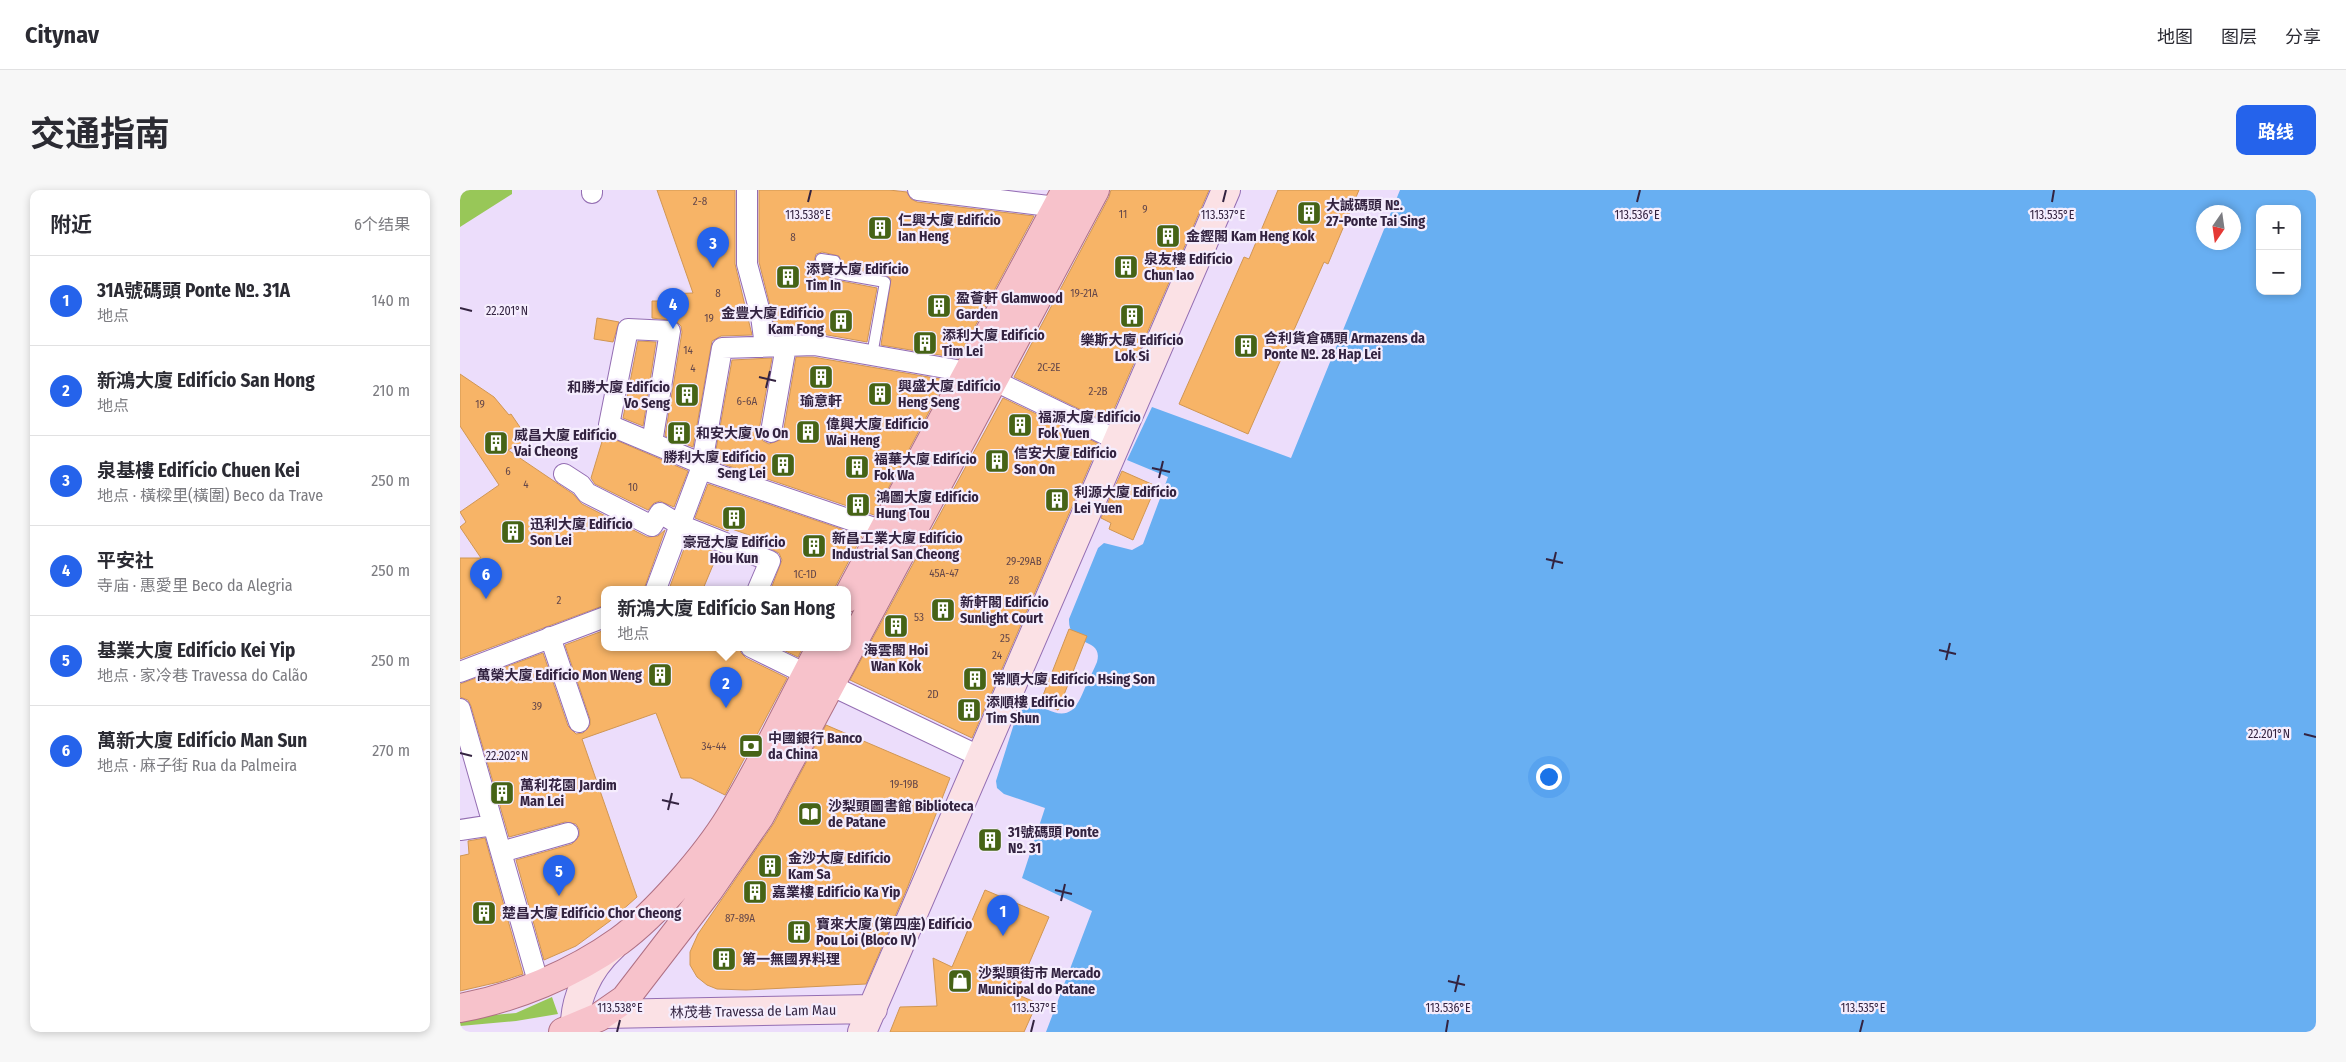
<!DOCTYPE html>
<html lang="zh">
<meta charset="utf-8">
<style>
body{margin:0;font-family:"Fira Sans Condensed","Noto Sans SC",sans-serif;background:#f7f7f7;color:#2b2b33}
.controls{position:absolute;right:15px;top:15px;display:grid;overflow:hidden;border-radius:10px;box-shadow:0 2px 8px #0003}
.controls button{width:45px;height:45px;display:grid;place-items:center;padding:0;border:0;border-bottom:1px solid #e1e1e2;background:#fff;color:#2b2b33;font:25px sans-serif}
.compass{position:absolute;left:1736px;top:15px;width:45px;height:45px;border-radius:50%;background:#fff;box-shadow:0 2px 8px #0003;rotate:193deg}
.you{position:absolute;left:1088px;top:586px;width:18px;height:18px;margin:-12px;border:4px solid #fff;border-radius:50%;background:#1a73e8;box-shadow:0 0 0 8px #1a73e833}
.badge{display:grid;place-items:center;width:32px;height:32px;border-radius:50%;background:#2563eb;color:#fff;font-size:16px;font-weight:700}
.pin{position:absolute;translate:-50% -41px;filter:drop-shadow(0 1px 2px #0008)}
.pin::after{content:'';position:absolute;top:26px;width:18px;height:15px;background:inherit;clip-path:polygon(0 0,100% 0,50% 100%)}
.popup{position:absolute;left:141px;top:396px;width:250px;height:65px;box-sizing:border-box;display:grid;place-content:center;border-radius:10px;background:#fff;filter:drop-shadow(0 1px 4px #0005);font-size:16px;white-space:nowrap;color:#7c7c81}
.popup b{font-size:19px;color:#2b2b33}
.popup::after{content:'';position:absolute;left:50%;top:100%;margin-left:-10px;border:10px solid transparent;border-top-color:#fff}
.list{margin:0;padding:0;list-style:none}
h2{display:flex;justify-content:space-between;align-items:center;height:65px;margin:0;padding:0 20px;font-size:21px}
h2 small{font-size:16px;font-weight:400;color:#7c7c81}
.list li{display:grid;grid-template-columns:32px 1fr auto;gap:15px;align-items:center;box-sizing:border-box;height:90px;padding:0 20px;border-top:1px solid #e1e1e2}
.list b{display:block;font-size:19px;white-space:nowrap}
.list p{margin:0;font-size:16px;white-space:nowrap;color:#7c7c81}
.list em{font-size:16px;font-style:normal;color:#7c7c81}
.map{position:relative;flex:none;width:1856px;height:842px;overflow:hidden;border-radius:10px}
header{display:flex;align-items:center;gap:30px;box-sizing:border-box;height:70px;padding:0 25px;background:#fff;border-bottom:1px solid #e1e1e2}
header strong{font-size:24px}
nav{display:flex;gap:28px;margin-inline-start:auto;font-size:18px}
.intro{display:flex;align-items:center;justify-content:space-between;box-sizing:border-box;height:120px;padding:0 30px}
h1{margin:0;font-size:35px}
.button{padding:12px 22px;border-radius:10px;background:#2563eb;color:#fff;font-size:18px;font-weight:700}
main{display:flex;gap:30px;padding:0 30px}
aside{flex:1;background:#fff;border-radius:10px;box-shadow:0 2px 8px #0003}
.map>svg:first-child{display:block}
</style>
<header>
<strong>Citynav</strong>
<nav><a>地图</a><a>图层</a><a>分享</a></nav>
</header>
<div class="intro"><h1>交通指南</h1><a class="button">路线</a></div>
<main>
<aside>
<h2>附近<small>6个结果</small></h2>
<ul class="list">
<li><span class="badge">1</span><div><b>31A號碼頭 Ponte Nº. 31A</b><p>地点</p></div><em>140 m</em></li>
<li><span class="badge">2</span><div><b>新鴻大廈 Edifício San Hong</b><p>地点</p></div><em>210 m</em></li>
<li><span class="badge">3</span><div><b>泉基樓 Edifício Chuen Kei</b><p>地点 · 橫樑里(橫圍) Beco da Trave</p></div><em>250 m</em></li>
<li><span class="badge">4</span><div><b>平安社</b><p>寺庙 · 惠愛里 Beco da Alegria</p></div><em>250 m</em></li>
<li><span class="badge">5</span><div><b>基業大廈 Edifício Kei Yip</b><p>地点 · 家冷巷 Travessa do Calão</p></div><em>250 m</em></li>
<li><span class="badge">6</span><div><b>萬新大廈 Edifício Man Sun</b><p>地点 · 麻子街 Rua da Palmeira</p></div><em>270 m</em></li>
</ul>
</aside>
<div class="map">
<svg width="1856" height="842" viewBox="0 0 1856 842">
<rect width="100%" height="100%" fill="#ecddfb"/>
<path fill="#98c758" d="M 0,0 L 52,0 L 52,4 L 0,37 Z
M 92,807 L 98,824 L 56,831 L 0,836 L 0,828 L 56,823 Z"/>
<path fill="#68aff2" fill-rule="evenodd" d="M 940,0 L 1856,0 L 1856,842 L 586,842 L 632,721 L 562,688 L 585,618 L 544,604 L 537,598 L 536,591 L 558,521 C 578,504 594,533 612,520 C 619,514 623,502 627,493 C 630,487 634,479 637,472 C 644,446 608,459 609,429 L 638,358 L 644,353 L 672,360 L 683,354 L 708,287 L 667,270 L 692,217 L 831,268 ZM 1800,19 L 1837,19 L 1837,101 L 1800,101 ZM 1744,22 L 1774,22 L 1774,52 L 1744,52 Z"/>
<path fill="#f7b467" stroke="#d09653" d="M 197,0 L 275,0 L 275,74 L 292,145 L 261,146 L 252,151 L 233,257 L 205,246 L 222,142 L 221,136 L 216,131 L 192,128 L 192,111 L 209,111 L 208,104 L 233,103 Z
M 299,0 L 429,0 L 447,2 L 451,9 L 457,12 L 574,26 L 498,168 L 421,155 L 431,89 L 426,85 L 381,77 L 379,66 L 362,62 L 356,64 L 354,71 L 357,75 L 368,77 L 368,85 L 370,89 L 417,98 L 407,152 L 356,143 L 315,144 L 312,123 L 299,72 Z
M 651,0 L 749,0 L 648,233 L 554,187 L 649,7 Z
M 818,0 L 899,0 L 868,74 L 864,72 L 788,244 L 719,214 L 784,67 L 789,69 Z
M 137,128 L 159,132 L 153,152 L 134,149 Z
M 178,151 L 196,152 L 183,236 L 163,228 Z
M 336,167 L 353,167 L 486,190 L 414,325 L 254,271 L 272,170 L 312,168 L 299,240 L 303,251 L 309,254 L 320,250 L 323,244 Z
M 0,184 L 34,207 L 49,225 L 51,224 L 68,249 L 48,260 L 113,304 L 122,314 L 187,347 L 198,346 L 205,340 L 184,399 L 145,399 L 145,415 L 0,469 L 0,368 L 21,368 L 0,337 L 6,332 L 0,322 L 39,295 L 0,236 Z
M 543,208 L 639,254 L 512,548 L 390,490 Z
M 144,245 L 228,281 L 214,317 L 200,311 L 194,313 L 188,320 L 135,294 L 131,288 Z
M 662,281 L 696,296 L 673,350 L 649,339 L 651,333 L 641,328 Z
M 248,294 L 402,346 L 374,399 L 311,399 L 322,370 L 319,363 L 307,357 L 309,352 L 269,338 L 268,341 L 235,328 Z
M 227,351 L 258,363 L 243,399 L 209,399 Z
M 609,439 L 627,446 L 598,520 L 580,513 Z
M 145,440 L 145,457 L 279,457 L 281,463 L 286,468 L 327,488 L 265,605 L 231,588 L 221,588 L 196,523 L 122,549 L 177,707 L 150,731 L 116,756 L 84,770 L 56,670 L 112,654 L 119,646 L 119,639 L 116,634 L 105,632 L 49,647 L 11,516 L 8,510 L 0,507 L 0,494 L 83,463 L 108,536 L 116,544 L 123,543 L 130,535 L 130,529 L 105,455 Z
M 317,457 L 343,457 L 338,467 Z
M 366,535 L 490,588 L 448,696 L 406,794 L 286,800 L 257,799 L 247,795 L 237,787 L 230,775 L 230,762 L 238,744 L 314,633 Z
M 25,648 L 63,784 L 39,792 L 0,801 L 0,666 L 9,664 L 8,651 Z
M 525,700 L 589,727 L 556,804 L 577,813 L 564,842 L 430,842 L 440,817 L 477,816 L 473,768 L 492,777 Z"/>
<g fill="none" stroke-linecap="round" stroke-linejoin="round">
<defs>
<path id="lane" d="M 361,69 L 375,71 L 374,83 L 425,92 L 412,165"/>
<path id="street" d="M 287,0 L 287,74 L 301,126 L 305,156
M 458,0 L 597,17
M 132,3 L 132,0
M 533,190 L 657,250
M 311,242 L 326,156
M 192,253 L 149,235 L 168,139 L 210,141 L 192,253 L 242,274
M 241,279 L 423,341
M 104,284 L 121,295 L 127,303 L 192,336 L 200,323 L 220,335 L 310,371 L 298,399
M 196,399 L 241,279 L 262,158 L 354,155 L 508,182
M 90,447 L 119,532
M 291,457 L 346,484
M 0,482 L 145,427
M 357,497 L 370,495 L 521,567
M 0,519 L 79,795
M 0,640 L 33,635
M 41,662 L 108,643"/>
<path id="secondary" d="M 144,824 L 413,819
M 115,842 C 113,810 129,778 152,757
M 402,842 L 766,0"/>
<path id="primary" d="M 387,408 L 606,0
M 0,818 C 55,808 113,784 159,751 C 196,724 246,666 270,627 C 303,574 331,512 361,457
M 103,842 L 139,827 L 165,809 L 249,700 L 300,626 L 635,0"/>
</defs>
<use href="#lane" stroke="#946eb3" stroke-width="12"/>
<use href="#street" stroke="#946eb3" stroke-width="22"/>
<use href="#secondary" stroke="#946eb3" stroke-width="30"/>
<use href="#primary" stroke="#af7084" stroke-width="30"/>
<use href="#lane" stroke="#fff" stroke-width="10"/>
<use href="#street" stroke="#fff" stroke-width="20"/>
<use href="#secondary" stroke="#fbe1e5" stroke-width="28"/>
<use href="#primary" stroke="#f7c2cb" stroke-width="28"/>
</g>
<path fill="none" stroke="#332340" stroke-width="2" d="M 348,12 L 351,0M 763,12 L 766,0M 1177,12 L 1180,0M 1592,12 L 1594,0M 0,118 L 12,121M 299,187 L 316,191M 306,198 L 310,181M 692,278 L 710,282M 699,288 L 703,271M 1086,369 L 1103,373M 1092,379 L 1096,362M 1479,460 L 1496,464M 1486,470 L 1490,453M 1844,544 L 1856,547M 0,563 L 12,566M 202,610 L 219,614M 208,620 L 212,603M 595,700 L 612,704M 601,711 L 605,694M 988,791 L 1005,795M 995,802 L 999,785M 157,842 L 160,830M 571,842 L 574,830M 986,842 L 988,830M 1400,842 L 1403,830"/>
<defs>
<symbol id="building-square" viewBox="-11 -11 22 22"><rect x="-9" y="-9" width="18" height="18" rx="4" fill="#466316" stroke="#f5edfd"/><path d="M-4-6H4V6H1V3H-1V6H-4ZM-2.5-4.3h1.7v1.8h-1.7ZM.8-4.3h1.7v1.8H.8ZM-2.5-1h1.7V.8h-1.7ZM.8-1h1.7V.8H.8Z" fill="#fff"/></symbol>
<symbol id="bank-square" viewBox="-11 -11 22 22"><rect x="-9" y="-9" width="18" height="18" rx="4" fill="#466316" stroke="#f5edfd"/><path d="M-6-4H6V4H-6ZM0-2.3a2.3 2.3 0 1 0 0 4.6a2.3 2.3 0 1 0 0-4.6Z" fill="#fff"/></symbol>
<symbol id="library-square" viewBox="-11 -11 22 22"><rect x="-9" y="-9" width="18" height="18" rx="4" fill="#466316" stroke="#f5edfd"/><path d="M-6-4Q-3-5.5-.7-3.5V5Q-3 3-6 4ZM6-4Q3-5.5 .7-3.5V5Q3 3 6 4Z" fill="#fff"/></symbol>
<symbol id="shop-square" viewBox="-11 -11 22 22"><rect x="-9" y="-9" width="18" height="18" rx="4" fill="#466316" stroke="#f5edfd"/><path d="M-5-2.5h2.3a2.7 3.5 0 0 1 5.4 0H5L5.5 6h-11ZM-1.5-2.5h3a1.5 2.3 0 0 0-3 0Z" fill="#fff"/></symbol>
</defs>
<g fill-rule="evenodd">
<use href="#building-square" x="835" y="9" width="28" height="28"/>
<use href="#building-square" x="406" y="24" width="28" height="28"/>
<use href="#building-square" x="694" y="32" width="28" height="28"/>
<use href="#building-square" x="652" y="63" width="28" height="28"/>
<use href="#building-square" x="314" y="73" width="28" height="28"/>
<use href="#building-square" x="465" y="102" width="28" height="28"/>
<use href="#building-square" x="658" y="112" width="28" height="28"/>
<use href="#building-square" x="367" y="117" width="28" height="28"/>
<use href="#building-square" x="451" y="139" width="28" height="28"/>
<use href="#building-square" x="772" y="142" width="28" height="28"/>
<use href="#building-square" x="347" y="173" width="28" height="28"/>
<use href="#building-square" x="406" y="190" width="28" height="28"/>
<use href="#building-square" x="213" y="191" width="28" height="28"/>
<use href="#building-square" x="546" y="221" width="28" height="28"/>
<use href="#building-square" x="334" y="228" width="28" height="28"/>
<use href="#building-square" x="205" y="229" width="28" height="28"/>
<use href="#building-square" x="22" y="239" width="28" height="28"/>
<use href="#building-square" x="523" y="257" width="28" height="28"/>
<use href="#building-square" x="309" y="261" width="28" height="28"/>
<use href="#building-square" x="383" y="263" width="28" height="28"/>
<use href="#building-square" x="583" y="296" width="28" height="28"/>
<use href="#building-square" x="384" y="301" width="28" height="28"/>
<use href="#building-square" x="260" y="314" width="28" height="28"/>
<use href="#building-square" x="39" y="328" width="28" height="28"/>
<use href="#building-square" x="340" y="342" width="28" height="28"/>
<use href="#building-square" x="469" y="406" width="28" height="28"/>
<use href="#building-square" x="422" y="422" width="28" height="28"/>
<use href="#building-square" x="186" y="471" width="28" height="28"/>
<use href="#building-square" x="501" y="475" width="28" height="28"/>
<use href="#building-square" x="495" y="506" width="28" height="28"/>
<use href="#bank-square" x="277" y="542" width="28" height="28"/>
<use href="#building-square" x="28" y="589" width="28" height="28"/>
<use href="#library-square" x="336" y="610" width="28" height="28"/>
<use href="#building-square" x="516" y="636" width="28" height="28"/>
<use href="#building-square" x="296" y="662" width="28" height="28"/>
<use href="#building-square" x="281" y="688" width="28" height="28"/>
<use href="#building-square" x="10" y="709" width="28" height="28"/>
<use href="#building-square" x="325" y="728" width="28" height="28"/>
<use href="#building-square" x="250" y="755" width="28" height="28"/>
<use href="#shop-square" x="486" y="777" width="28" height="28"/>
</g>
<g text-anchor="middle" stroke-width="4.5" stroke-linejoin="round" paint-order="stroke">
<g font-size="11" fill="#64474a">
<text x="240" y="15">2-8</text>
<text x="685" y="23">9</text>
<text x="663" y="28">11</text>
<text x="333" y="51">8</text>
<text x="258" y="107">8</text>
<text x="624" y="107">19-21A</text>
<text x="249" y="132">19</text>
<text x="228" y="164">14</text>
<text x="589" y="181">2C-2E</text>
<text x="233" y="182">4</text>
<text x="638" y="205">2-2B</text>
<text x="287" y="215">6-6A</text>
<text x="20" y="218">19</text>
<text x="48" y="285">6</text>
<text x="66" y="298">4</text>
<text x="173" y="301">10</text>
<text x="564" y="375">29-29AB</text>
<text x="484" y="387">45A-47</text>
<text x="345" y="388">1C-1D</text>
<text x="554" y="394">28</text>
<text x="99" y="414">2</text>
<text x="459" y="431">53</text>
<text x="545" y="452">25</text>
<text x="537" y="469">24</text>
<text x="473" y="508">2D</text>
<text x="77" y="520">39</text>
<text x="254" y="560">34-44</text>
<text x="444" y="598">19-19B</text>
<text x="280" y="732">87-89A</text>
</g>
<g font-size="14" font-weight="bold" fill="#332340" stroke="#f5edfd" text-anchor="start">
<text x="866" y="20">大誠碼頭 Nº.<tspan x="866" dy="16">27-Ponte Tai Sing</tspan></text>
<text x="438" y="35">仁興大廈 Edifício<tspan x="438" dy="16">Ian Heng</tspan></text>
<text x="726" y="51">金鏗閣 Kam Heng Kok</text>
<text x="684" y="74">泉友樓 Edifício<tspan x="684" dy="16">Chun Iao</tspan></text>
<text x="346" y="84">添賢大廈 Edifício<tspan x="346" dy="16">Tim In</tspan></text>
<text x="496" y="113">盈薈軒 Glamwood<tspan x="496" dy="16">Garden</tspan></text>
<text x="364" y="128" text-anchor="end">金豐大廈 Edifício<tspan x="364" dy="16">Kam Fong</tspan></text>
<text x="482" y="150">添利大廈 Edifício<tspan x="482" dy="16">Tim Lei</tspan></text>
<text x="804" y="153">合利貨倉碼頭 Armazens da<tspan x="804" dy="16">Ponte Nº. 28 Hap Lei</tspan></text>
<text x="672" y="155" text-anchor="middle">樂斯大廈 Edifício<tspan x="672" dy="16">Lok Si</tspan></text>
<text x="438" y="201">興盛大廈 Edifício<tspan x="438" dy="16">Heng Seng</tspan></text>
<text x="210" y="202" text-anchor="end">和勝大廈 Edifício<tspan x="210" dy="16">Vo Seng</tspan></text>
<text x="361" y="216" text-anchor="middle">瑜意軒</text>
<text x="578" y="232">福源大廈 Edifício<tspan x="578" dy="16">Fok Yuen</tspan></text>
<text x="366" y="239">偉興大廈 Edifício<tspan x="366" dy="16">Wai Heng</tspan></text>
<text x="236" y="248">和安大廈 Vo On</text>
<text x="54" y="250">威昌大廈 Edifício<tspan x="54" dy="16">Vai Cheong</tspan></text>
<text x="554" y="268">信安大廈 Edifício<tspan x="554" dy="16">Son On</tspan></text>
<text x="306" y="272" text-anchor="end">勝利大廈 Edifício<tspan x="306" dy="16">Seng Lei</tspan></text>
<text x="414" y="274">福華大廈 Edifício<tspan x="414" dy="16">Fok Wa</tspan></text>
<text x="614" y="307">利源大廈 Edifício<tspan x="614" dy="16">Lei Yuen</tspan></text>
<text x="416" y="312">鴻圖大廈 Edifício<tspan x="416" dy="16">Hung Tou</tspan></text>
<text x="70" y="339">迅利大廈 Edifício<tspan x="70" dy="16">Son Lei</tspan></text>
<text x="372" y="353">新昌工業大廈 Edifício<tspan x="372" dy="16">Industrial San Cheong</tspan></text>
<text x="274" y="357" text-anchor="middle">豪冠大廈 Edifício<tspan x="274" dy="16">Hou Kun</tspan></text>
<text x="500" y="417">新軒閣 Edifício<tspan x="500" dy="16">Sunlight Court</tspan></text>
<text x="436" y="465" text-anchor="middle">海雲閣 Hoi<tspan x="436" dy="16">Wan Kok</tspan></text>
<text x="182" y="490" text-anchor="end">萬榮大廈 Edifício Mon Weng</text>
<text x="532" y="494">常順大廈 Edifício Hsing Son</text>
<text x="526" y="517">添順樓 Edifício<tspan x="526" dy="16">Tim Shun</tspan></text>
<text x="308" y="553">中國銀行 Banco<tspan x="308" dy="16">da China</tspan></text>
<text x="60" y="600">萬利花園 Jardim<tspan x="60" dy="16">Man Lei</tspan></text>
<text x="368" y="621">沙梨頭圖書館 Biblioteca<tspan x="368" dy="16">de Patane</tspan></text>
<text x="548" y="647">31號碼頭 Ponte<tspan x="548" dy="16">Nº. 31</tspan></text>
<text x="328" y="673">金沙大廈 Edifício<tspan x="328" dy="16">Kam Sa</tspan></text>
<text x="312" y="707">嘉業樓 Edifício Ka Yip</text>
<text x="42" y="728">楚昌大廈 Edifício Chor Cheong</text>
<text x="356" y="739">寶來大廈 (第四座) Edifício<tspan x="356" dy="16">Pou Loi (Bloco IV)</tspan></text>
<text x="282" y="774">第一無國界料理</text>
<text x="518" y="788">沙梨頭街市 Mercado<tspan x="518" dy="16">Municipal do Patane</tspan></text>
</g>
<g font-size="14" fill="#332340" stroke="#f5edfd">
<text transform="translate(293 821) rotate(-1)" y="5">林茂巷 Travessa de Lam Mau</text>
</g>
</g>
<g font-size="12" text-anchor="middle" fill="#332340" stroke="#f5edfd" stroke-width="4.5" stroke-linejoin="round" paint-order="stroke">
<text x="348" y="29">113.538°E</text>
<text x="763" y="29">113.537°E</text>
<text x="1177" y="29">113.536°E</text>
<text x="1592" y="29">113.535°E</text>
<text x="47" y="125">22.201°N</text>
<text x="1809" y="548">22.201°N</text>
<text x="47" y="570">22.202°N</text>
<text x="160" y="822">113.538°E</text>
<text x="574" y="822">113.537°E</text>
<text x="988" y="822">113.536°E</text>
<text x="1403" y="822">113.535°E</text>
</g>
</svg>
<div class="controls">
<button>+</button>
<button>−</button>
</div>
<svg class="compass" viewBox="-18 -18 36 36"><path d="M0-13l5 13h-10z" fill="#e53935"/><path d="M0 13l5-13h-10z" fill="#7c7c81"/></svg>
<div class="you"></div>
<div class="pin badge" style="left:543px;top:746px">1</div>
<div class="pin badge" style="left:266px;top:518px">2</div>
<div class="popup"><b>新鴻大廈 Edifício San Hong</b>地点</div>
<div class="pin badge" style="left:253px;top:78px">3</div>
<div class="pin badge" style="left:213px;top:139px">4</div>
<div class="pin badge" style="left:99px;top:706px">5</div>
<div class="pin badge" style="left:26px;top:409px">6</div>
</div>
</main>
